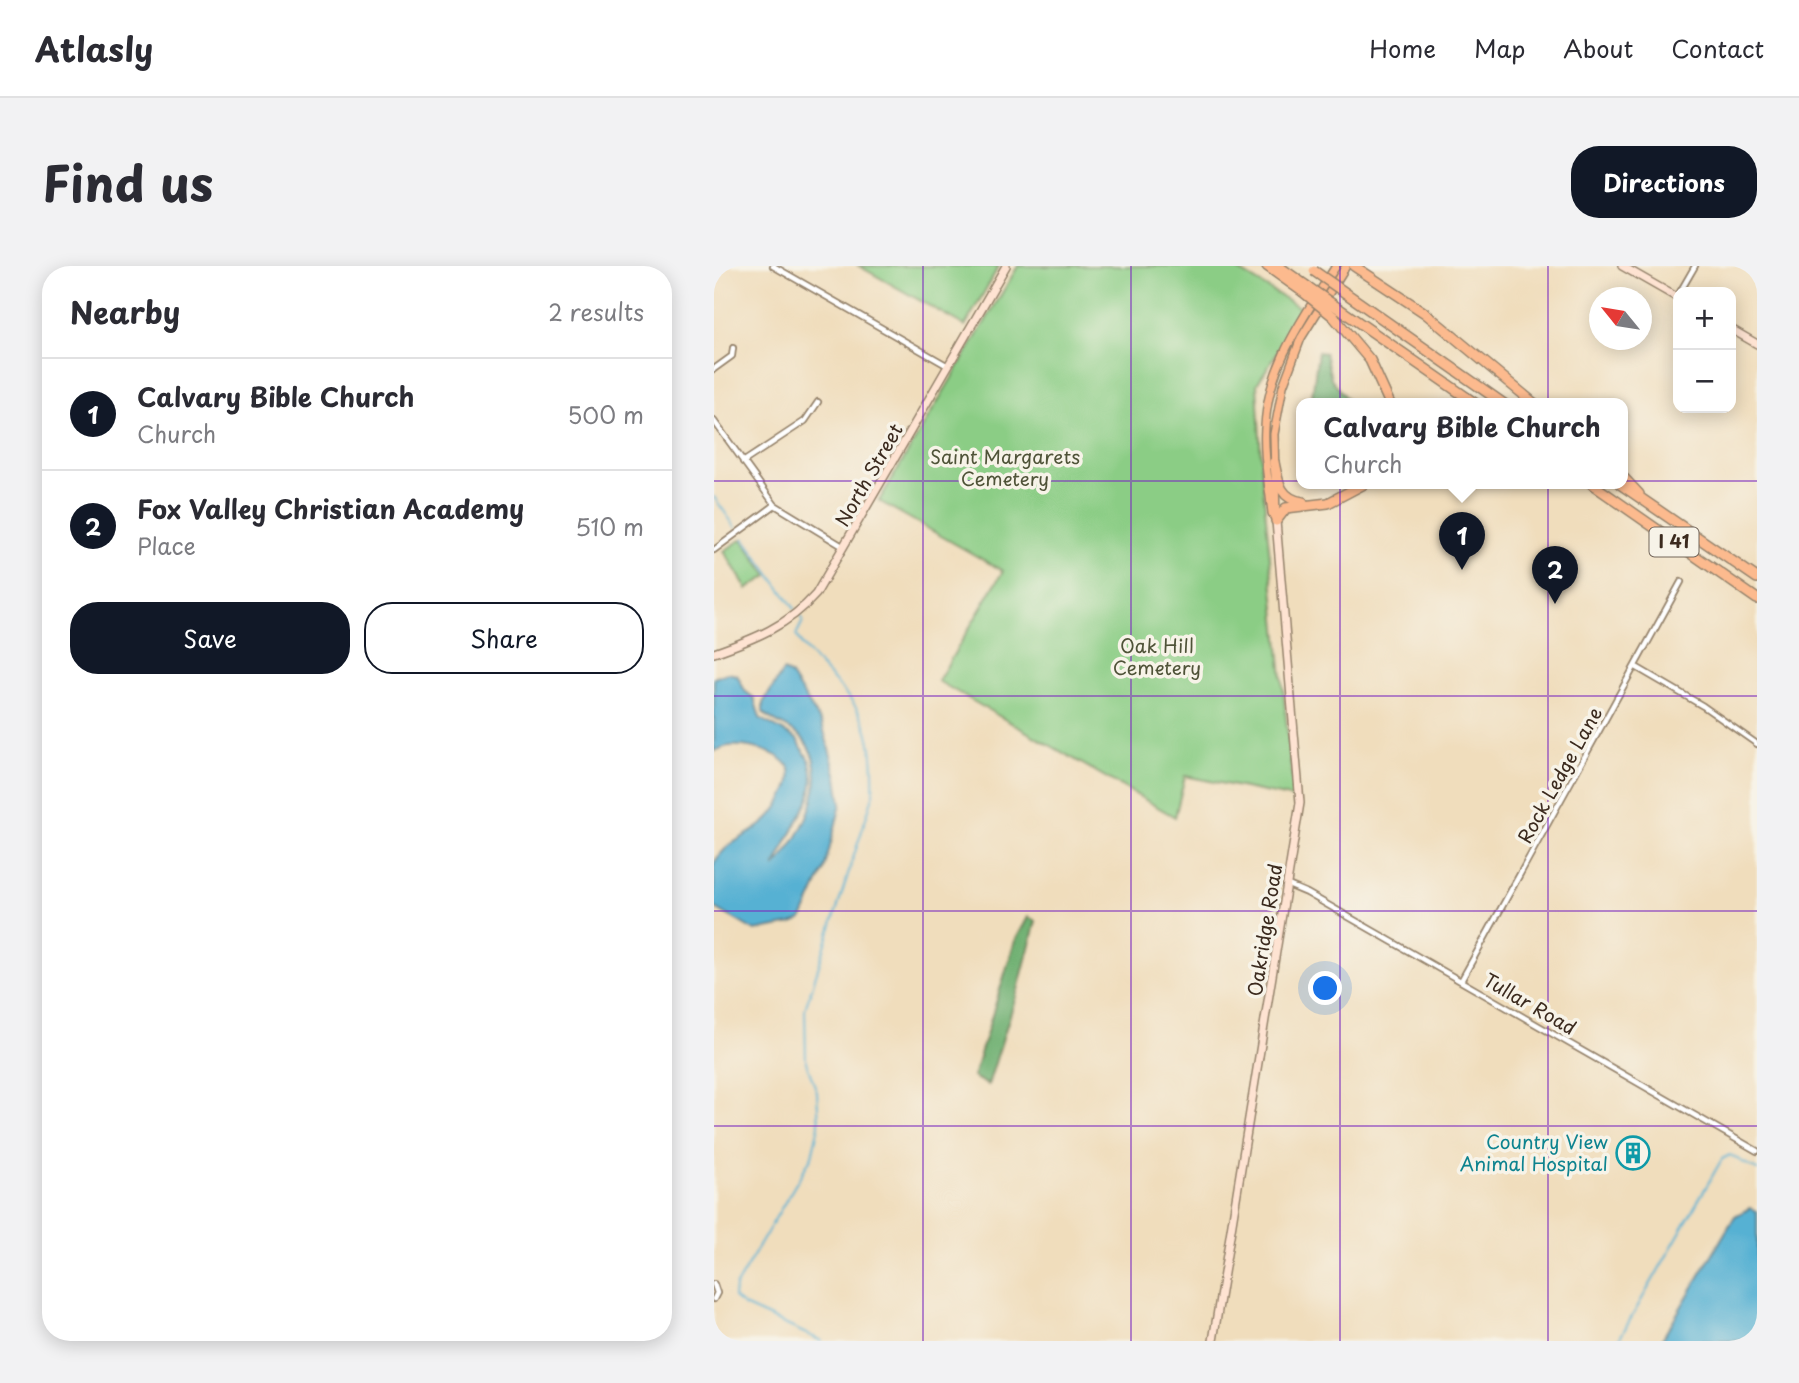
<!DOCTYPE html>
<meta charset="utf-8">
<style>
body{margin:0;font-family:"Playpen Sans",sans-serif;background:#f2f2f3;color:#2b2b33}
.controls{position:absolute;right:21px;top:21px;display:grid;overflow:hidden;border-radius:14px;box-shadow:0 4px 18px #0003}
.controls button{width:63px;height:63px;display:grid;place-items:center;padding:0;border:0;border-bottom:2px solid #e1e1e2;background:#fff;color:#2b2b33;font:35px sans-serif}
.compass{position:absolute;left:875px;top:21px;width:63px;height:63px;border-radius:50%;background:#fff;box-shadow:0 4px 18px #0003;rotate:300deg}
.you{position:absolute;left:612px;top:723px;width:24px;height:24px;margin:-18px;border:5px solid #fff;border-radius:50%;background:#1a73e8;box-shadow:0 0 0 10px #1a73e833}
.badge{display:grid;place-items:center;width:46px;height:46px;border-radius:50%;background:#111827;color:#fff;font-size:23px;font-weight:700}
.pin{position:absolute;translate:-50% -58px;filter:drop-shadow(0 2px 4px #0008)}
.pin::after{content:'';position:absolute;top:37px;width:24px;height:21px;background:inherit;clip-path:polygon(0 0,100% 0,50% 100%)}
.popup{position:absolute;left:582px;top:132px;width:332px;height:91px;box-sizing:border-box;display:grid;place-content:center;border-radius:14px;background:#fff;filter:drop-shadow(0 2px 5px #0005);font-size:23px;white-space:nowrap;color:#7c7c81}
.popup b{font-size:26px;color:#2b2b33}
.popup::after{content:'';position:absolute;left:50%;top:100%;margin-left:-14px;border:14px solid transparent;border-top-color:#fff}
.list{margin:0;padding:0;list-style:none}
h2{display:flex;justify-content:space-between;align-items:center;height:91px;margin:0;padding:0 28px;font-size:30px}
h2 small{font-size:23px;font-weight:400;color:#7c7c81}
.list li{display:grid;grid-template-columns:46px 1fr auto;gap:21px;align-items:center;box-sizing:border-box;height:112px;padding:0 28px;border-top:2px solid #e1e1e2}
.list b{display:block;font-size:26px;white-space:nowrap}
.list p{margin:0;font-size:23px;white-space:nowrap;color:#7c7c81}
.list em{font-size:23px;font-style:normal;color:#7c7c81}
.actions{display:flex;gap:14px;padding:21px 28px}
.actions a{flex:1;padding:16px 0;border:2px solid #111827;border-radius:28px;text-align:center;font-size:24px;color:#111827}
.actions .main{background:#111827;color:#fff}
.map{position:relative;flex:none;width:1043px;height:1075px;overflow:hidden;border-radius:28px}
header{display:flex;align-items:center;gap:42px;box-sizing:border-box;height:98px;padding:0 35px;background:#fff;border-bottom:2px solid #e1e1e2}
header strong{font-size:33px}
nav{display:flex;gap:38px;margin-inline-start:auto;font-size:24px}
.intro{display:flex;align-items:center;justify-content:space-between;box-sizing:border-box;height:168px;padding:0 42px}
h1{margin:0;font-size:49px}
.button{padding:18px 32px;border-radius:28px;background:#111827;color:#fff;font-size:24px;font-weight:700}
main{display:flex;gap:42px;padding:0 42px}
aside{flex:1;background:#fff;border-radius:28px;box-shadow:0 4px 18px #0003}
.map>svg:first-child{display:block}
</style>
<header>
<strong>Atlasly</strong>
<nav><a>Home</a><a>Map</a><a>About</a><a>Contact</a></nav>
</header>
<div class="intro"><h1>Find us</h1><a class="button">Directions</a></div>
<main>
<aside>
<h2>Nearby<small>2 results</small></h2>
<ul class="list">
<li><span class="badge">1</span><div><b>Calvary Bible Church</b><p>Church</p></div><em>500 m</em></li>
<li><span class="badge">2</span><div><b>Fox Valley Christian Academy</b><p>Place</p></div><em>510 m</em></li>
</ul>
<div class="actions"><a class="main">Save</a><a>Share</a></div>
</aside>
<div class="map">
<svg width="1043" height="1075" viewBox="0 0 1043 1075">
<rect width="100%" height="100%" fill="#f7f3e8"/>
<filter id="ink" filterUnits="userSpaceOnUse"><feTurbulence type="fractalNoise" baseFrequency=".0143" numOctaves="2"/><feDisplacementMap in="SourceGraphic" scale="14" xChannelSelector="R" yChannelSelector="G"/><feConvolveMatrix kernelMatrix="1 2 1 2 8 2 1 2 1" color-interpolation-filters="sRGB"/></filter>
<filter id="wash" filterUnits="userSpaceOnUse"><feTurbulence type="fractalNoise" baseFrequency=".00686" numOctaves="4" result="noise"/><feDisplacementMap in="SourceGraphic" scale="28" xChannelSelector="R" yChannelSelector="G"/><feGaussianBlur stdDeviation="1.57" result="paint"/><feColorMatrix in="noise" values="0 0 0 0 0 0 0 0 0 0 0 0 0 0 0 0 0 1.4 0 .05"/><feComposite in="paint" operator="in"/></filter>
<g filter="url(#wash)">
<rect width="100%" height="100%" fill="#f0ddbc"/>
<path fill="#8bcd85" stroke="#637c52" stroke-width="2" d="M 145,0 L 285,0 L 251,60 Z
M 304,0 L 517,0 L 590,44 L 543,118 L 548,212 L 580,532 L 471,510 L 461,551 L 224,415 L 289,305 L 165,235 Z
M 28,273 L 54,310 L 33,323 L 10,285 Z"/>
<path fill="#70b072" stroke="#566d48" stroke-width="2" d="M 604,86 L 611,87 L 617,112 L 636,138 L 597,138 Z
M 314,651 L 322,655 L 304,724 L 274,819 L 259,811 L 301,675 Z"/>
<path fill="#56b1d3" stroke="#486e78" stroke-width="2" d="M 69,405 L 76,408 L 108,458 L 123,511 L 127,538 L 110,604 L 88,653 L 78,658 L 41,665 L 0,641 L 0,597 C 21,564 47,573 68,534 C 74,523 78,516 76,503 C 68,486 34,478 15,480 C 10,480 5,484 0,485 L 0,412 L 13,407 L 23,409 L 31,425 L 40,432 L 46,452 L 83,473 L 96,496 L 99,512 L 96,531 L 60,601 C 89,571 120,511 89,473 C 78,461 59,458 49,446 L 49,437 Z
M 1036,942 L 1043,946 L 1043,1075 L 947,1075 L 1021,950 Z"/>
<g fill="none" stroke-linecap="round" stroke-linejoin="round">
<path stroke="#56b1d3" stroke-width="2" d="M 0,231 L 22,262
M 30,272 L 81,343
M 87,351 L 89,355 L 82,369 L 89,381 C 141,440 162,445 159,530 L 91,743 L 92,796 L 103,826 L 105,859 L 98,890 L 21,1021 L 20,1032 L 30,1040 L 108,1075
M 904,1075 L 1008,893 L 1016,889 L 1043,904"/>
</g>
</g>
<g filter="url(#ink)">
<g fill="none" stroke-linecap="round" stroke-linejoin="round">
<defs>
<path id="street" d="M 59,0 L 234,100
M 966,26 L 981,0
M 0,103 L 18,90 L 19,82
M 0,155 L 61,239 L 130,281
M 29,196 L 91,155 L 104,136
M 0,284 L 61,239
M 922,401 L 989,440 L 1043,478
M 574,619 L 593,627 L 1043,885
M 747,715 L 967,316
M 0,1018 L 3,1027 L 0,1033"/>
<path id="secondary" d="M 908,0 L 964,32
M 1017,63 L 1043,78
M 0,387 C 40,373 74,360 102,328 L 292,0
M 499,1075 L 586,537 L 562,255"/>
<path id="primary" d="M 562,254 L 560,168 L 569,120 L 587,72 L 632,0
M 562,255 L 558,247 C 555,218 549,189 551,161 C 554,98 590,51 622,0"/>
<path id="highway" d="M 553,0 L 588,25
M 564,0 L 591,19
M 640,0 L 711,47 L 821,138
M 633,28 L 790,138
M 624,42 L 762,138
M 619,50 L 656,94 L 676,138
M 560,196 C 564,216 566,233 589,236
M 909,211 L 925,228
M 878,218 L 1043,333
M 906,218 L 1043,312
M 562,255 L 572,242 L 614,237 L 650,218"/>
</defs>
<use href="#street" stroke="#96846d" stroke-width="8"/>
<use href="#secondary" stroke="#96846d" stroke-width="10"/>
<use href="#primary" stroke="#96846d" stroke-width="10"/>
<use href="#highway" stroke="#96846d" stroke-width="12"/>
<use href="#street" stroke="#fff" stroke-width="4.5"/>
<use href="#secondary" stroke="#fee3d2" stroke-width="7"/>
<use href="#primary" stroke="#fcba8e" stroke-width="7"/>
<use href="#highway" stroke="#fcba8e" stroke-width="9"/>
<defs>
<path id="highway-bridge" d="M 600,5 L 633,28
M 591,19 L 624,42
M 588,25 L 619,50"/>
</defs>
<use href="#highway-bridge" stroke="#96846d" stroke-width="12" stroke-linecap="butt"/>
<use href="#highway-bridge" stroke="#fcba8e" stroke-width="9"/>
</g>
</g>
<path fill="none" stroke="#7b2cbf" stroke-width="2" stroke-opacity="0.55" d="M 209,0 L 209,1075M 417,0 L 417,1075M 626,0 L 626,1075M 834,0 L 834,1075M 0,215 L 1043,215M 0,430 L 1043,430M 0,645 L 1043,645M 0,860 L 1043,860"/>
<defs>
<symbol id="building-ring" viewBox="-11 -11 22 22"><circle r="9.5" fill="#f7f3e8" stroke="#0f9aa8" stroke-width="1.5"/><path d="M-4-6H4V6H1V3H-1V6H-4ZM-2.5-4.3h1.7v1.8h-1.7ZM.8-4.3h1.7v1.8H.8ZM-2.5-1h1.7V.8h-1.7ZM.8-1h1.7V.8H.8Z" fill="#0f9aa8"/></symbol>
</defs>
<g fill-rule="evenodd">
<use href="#building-ring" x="900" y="868" width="38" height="38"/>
</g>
<g text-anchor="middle" stroke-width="7" stroke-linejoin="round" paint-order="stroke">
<rect fill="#f7f3e8" stroke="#73665b" stroke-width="2" x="935.5" y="261.5" width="49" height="29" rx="5"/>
<g font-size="18" font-weight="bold" fill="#3b2a1e">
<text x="960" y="282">I 41</text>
</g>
<g font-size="19" fill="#4f5338" stroke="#f7f3e8">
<text x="291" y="198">Saint Margarets<tspan x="291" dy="22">Cemetery</tspan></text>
<text x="443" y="387">Oak Hill<tspan x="443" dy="22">Cemetery</tspan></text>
</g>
<g font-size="19" fill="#3b2a1e" stroke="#f7f3e8">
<text transform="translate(155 209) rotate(-60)" y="7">North Street</text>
<text transform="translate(846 509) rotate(-61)" y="7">Rock Ledge Lane</text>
<text transform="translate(551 664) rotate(-81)" y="7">Oakridge Road</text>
<text transform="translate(816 738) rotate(30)" y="7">Tullar Road</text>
</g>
<g font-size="19" fill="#0d838f" stroke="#f7f3e8" text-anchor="end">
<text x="894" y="883">Country View<tspan x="894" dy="22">Animal Hospital</tspan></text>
</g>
</g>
</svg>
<div class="controls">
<button>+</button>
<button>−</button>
</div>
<svg class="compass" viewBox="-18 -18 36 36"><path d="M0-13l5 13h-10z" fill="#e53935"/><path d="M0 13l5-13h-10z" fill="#7c7c81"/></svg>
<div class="you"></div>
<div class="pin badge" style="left:748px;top:304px">1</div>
<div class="popup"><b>Calvary Bible Church</b>Church</div>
<div class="pin badge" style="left:841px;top:338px">2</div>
</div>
</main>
